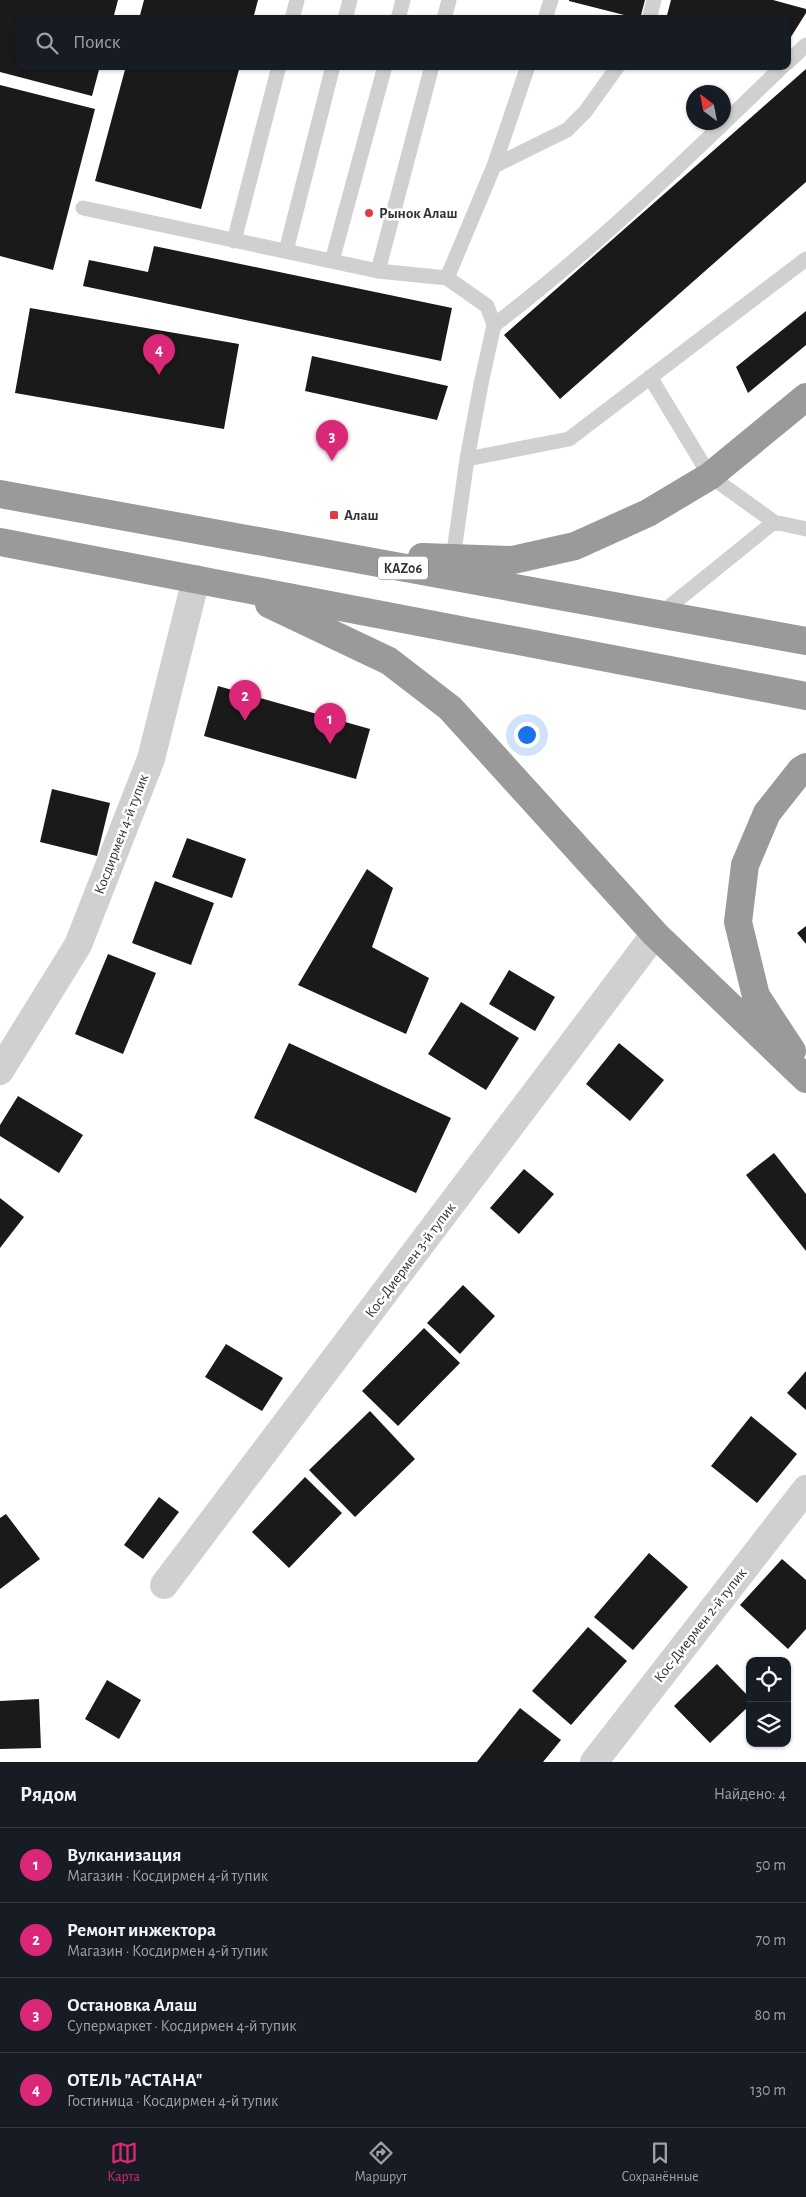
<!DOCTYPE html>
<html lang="ru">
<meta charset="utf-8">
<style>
body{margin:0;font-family:"Alegreya Sans",sans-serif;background:#20242c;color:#f1f3f6}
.controls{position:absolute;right:15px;bottom:15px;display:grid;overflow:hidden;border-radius:10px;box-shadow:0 1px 4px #0004}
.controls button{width:45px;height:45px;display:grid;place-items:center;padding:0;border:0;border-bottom:1px solid #363941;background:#171b24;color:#f1f3f6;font:25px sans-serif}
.compass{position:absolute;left:686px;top:85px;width:45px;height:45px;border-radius:50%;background:#171b24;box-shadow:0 1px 4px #0004;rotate:328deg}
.you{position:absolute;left:526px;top:734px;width:18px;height:18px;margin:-12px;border:4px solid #fff;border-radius:50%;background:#1a73e8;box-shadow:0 0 0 8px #1a73e833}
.badge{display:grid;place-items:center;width:32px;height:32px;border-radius:50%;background:#db2777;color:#fff;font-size:16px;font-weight:700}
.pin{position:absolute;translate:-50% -41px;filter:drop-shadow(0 1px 2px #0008)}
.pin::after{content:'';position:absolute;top:26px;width:18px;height:15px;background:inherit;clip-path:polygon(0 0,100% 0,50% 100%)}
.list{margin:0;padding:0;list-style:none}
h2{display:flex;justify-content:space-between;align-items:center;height:65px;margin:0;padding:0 20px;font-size:21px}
h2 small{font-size:16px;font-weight:400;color:#9ea1a6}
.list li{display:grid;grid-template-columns:32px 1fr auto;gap:15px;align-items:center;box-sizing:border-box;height:75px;padding:0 20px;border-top:1px solid #363941}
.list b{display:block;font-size:19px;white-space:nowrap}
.list p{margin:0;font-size:16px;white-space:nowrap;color:#9ea1a6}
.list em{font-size:16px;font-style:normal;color:#9ea1a6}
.icon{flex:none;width:28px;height:28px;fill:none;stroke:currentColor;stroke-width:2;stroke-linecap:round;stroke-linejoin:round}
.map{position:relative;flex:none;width:806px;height:1762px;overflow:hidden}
.search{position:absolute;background:#171b24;box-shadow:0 1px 4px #0004;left:15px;right:15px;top:15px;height:55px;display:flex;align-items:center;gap:12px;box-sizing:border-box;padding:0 18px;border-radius:10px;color:#9ea1a6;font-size:19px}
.sheet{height:365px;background:#171b24}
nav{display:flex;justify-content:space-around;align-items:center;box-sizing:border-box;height:70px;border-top:1px solid #363941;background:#171b24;font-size:14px;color:#9ea1a6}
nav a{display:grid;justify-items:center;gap:2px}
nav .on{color:#db2777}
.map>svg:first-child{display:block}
</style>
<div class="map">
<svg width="806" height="1762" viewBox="0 0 806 1762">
<rect width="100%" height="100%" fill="#fff"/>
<path fill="#1a1a1a" d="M 0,0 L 118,0 L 113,19 L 19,19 L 19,66 L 100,66 L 92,96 L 0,72 Z
M 144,0 L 258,0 L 253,19 L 139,19 Z
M 645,0 L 640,19 L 569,1 L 569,0 Z
M 671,0 L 773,0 L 806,9 L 806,13 L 789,40 L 787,40 L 787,19 L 666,19 Z
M 126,66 L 240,66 L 201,209 L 95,181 Z
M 806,69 L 806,182 L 560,399 L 504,335 Z
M 0,85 L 95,109 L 53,270 L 0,256 Z
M 154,246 L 452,308 L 441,361 L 83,286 L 89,260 L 148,272 Z
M 30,308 L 239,344 L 224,429 L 15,393 Z
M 806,311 L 806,345 L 748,393 L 736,367 Z
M 312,356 L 448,386 L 437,420 L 305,391 Z
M 218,686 L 370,729 L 356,779 L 204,736 Z
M 52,789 L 110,803 L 97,856 L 40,842 Z
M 187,838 L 246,859 L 232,898 L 172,877 Z
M 367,869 L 393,888 L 372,947 L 429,978 L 406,1034 L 298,985 Z
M 155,881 L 214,903 L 191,965 L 132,943 Z
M 806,926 L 806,944 L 797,933 Z
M 108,954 L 156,973 L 123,1054 L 75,1034 Z
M 509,970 L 555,997 L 535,1031 L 489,1004 Z
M 461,1002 L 519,1038 L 486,1090 L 428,1054 Z
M 289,1043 L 451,1118 L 416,1193 L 254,1118 Z
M 619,1043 L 664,1080 L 630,1121 L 586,1084 Z
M 18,1096 L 83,1135 L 59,1173 L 0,1136 L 0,1125 Z
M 774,1153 L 806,1194 L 806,1251 L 746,1175 Z
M 524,1169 L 554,1194 L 519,1234 L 490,1208 Z
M 0,1198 L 24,1217 L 0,1248 Z
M 463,1285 L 495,1316 L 460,1354 L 427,1323 Z
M 424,1328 L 460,1363 L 398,1426 L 362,1391 Z
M 226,1344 L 283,1378 L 262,1411 L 205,1377 Z
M 806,1371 L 806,1410 L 787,1393 Z
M 370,1411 L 415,1459 L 355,1517 L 309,1470 Z
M 751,1416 L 797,1454 L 757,1503 L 711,1466 Z
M 305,1477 L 342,1513 L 289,1568 L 252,1532 Z
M 159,1497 L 179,1512 L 143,1559 L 124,1545 Z
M 6,1514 L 40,1559 L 0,1589 L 0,1518 Z
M 649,1553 L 688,1587 L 633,1650 L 594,1617 Z
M 782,1559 L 806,1580 L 806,1629 L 788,1649 L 740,1605 Z
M 588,1627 L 627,1661 L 571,1725 L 532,1691 Z
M 717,1664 L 750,1698 L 750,1705 L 710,1743 L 674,1706 Z
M 107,1680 L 141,1700 L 119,1739 L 85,1719 Z
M 39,1699 L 41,1748 L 0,1749 L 0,1701 Z
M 520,1708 L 561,1740 L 543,1762 L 477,1762 Z"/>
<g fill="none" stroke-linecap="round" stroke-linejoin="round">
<path stroke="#d0d0d0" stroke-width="15" d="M 292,19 L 297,0
M 345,19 L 350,0
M 398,19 L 403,0
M 444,19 L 449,0
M 545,19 L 551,0
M 649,19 L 654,0
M 787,63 L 806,45
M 494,166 L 567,130 L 585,112 L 618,66
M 83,208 L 378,271 L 447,278 L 487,306 L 494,325 L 481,384 L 467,459
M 234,241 L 279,66
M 286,251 L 333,66
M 332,261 L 385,66
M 378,271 L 432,66
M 447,278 L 494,166 L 528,66
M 494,325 C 597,247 690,156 783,66
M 650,377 L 710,476 L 774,522
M 453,559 L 467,459 L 569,439 L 806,259
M 659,615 L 774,522 L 806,529"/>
<path stroke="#d0d0d0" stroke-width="28" d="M 0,1071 L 78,945 L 151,759 L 196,579
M 164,1585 L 655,934
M 594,1762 L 806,1489"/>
<path stroke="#9a9a9a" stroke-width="28" d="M 0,494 L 806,641
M 0,542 L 806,696
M 422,557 L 513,560 L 575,546 L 648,513 L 710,476 L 806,397
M 269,604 L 389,661 L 450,708 L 655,934 L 806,1079
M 792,1051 L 756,996 L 738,922 L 745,865 L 767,813 L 801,770 L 806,767"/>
</g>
<g fill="#e63946" stroke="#fff" stroke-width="2">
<circle cx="369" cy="213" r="5"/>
<rect x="329" y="510" width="10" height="10" rx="2.5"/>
</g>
<g text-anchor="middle" stroke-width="5" stroke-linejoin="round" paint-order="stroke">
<rect fill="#fff" stroke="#707070" stroke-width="1" x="378" y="556.5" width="50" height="23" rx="4"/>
<g font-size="14" font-weight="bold" fill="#333">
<text x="403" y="573">KАZ06</text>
</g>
<g font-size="15" font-weight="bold" fill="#333" stroke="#fff" text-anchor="start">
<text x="379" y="218">Рынок Алаш</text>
<text x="344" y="520">Алаш</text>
</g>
<g font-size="15" fill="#333" stroke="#fff">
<text transform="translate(121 834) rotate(-69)" y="5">Косдирмен 4-й тупик</text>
<text transform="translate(410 1260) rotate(-53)" y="5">Кос-Диермен 3-й тупик</text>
<text transform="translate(700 1625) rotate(-52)" y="5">Кос-Диермен 2-й тупик</text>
</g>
</g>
</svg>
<div class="controls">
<button><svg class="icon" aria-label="locate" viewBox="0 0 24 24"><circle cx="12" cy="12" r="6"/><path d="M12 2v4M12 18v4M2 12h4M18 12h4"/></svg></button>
<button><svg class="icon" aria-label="layers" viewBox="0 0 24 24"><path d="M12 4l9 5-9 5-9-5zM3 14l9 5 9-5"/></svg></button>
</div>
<svg class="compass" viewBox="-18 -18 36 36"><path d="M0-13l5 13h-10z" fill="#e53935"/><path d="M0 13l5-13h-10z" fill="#9ea1a6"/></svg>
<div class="you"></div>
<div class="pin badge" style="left:330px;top:744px">1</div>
<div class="pin badge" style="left:245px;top:721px">2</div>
<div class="pin badge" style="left:332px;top:461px">3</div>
<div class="pin badge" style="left:159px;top:375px">4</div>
<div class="search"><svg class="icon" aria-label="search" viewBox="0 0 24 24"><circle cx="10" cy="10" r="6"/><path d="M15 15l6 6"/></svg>Поиск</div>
</div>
<section class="sheet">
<h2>Рядом<small>Найдено: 4</small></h2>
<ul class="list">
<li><span class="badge">1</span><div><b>Вулканизация</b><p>Магазин · Косдирмен 4-й тупик</p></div><em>50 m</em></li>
<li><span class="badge">2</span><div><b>Ремонт инжектора</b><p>Магазин · Косдирмен 4-й тупик</p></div><em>70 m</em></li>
<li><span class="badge">3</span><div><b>Остановка Алаш</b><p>Супермаркет · Косдирмен 4-й тупик</p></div><em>80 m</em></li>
<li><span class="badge">4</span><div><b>ОТЕЛЬ &quot;АСТАНА&quot;</b><p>Гостиница · Косдирмен 4-й тупик</p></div><em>130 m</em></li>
</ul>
</section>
<nav>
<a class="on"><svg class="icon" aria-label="map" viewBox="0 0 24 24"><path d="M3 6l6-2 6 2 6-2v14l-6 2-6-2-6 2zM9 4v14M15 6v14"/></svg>Карта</a>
<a><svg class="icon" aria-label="directions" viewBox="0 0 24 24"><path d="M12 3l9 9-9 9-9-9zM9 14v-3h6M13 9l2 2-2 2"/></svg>Маршрут</a>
<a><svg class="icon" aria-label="saved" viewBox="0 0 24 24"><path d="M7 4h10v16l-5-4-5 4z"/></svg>Сохранённые</a>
</nav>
